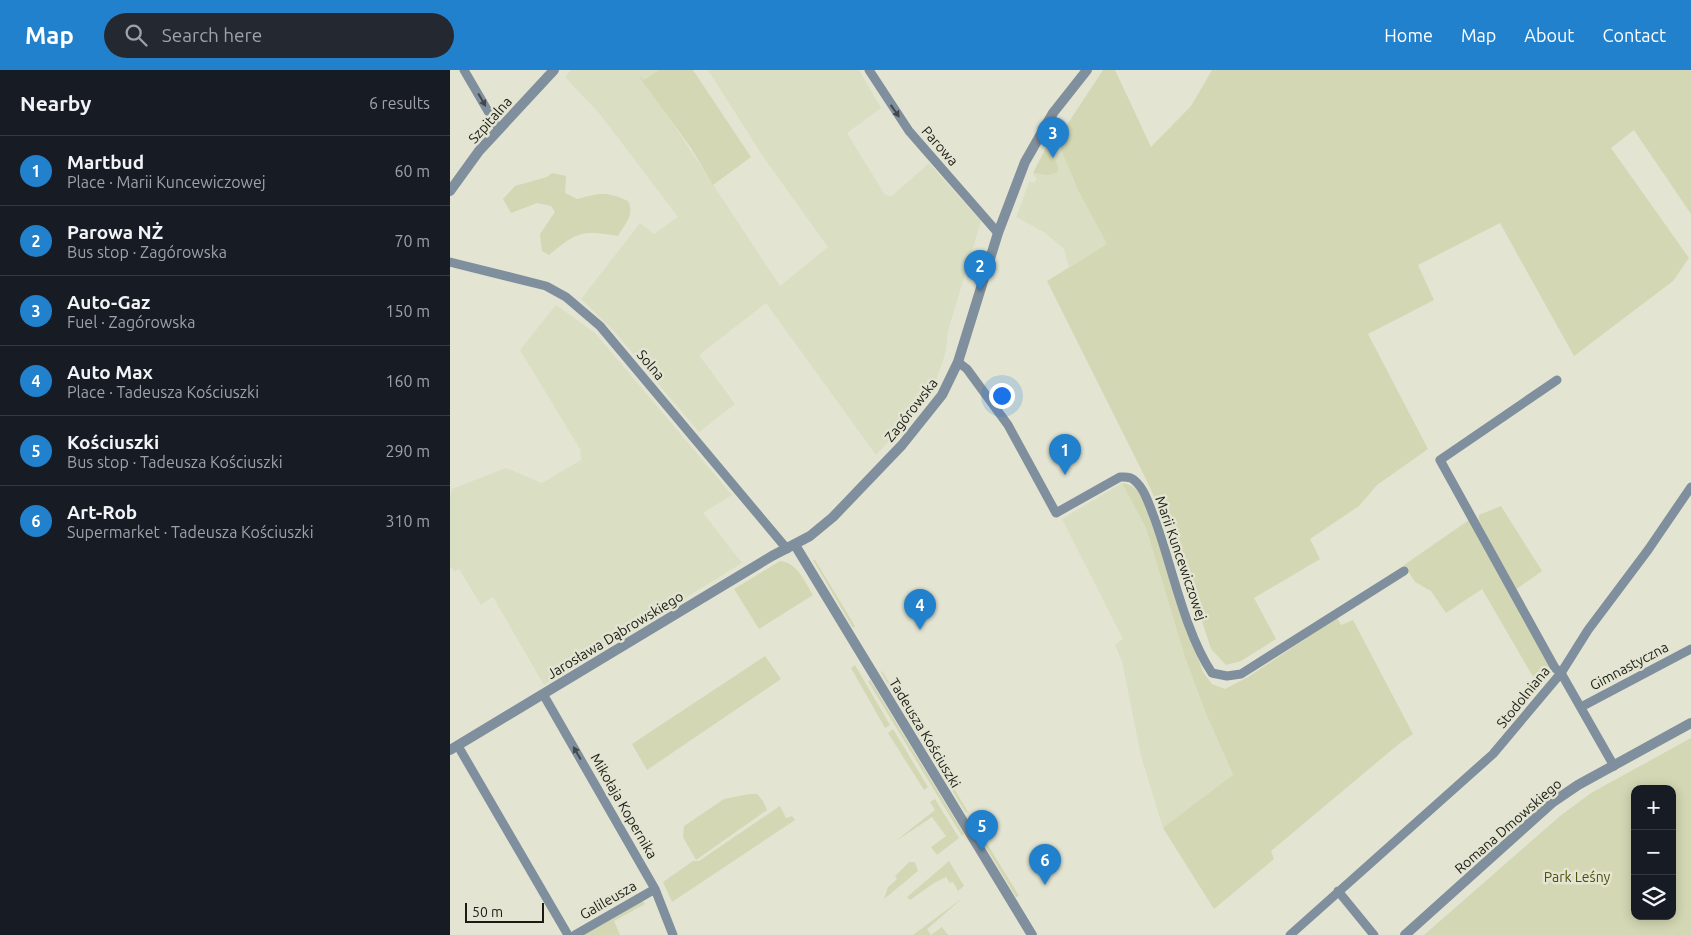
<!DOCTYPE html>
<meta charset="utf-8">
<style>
body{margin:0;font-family:Ubuntu,sans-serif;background:#242831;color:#f1f3f6}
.controls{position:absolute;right:15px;bottom:15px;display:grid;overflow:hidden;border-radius:10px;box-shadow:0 2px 12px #0003}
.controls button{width:45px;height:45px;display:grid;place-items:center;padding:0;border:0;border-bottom:1px solid #363941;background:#171b24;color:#f1f3f6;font:25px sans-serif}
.scale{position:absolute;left:15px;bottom:12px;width:79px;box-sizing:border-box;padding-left:5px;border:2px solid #1a1b14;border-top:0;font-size:14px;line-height:18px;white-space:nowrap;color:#1a1b14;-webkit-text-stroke:4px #e3e5d2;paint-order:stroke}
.you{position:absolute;left:551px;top:325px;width:18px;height:18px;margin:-12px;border:4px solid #fff;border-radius:50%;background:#1a73e8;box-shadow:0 0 0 8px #1a73e833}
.badge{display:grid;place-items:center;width:32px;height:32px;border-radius:50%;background:#2181cd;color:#fff;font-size:16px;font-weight:700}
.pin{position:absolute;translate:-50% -41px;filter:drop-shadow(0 1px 2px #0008)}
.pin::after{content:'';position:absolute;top:26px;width:18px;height:15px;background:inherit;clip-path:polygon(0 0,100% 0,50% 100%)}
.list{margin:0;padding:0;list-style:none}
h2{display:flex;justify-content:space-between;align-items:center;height:65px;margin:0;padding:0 20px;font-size:21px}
h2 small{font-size:16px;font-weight:400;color:#9ea1a6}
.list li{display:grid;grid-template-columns:32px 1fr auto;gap:15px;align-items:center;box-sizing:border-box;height:70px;padding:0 20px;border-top:1px solid #363941}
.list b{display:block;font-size:19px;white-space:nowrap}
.list p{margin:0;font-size:16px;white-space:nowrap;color:#9ea1a6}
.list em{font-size:16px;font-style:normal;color:#9ea1a6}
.icon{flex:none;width:28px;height:28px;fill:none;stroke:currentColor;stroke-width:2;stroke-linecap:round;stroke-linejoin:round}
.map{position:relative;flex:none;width:1241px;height:865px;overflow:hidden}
header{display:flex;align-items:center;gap:30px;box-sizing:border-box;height:70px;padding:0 25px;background:#2181cd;color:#fff}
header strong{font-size:24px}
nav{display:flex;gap:28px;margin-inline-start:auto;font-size:18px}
.search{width:350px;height:45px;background:#242831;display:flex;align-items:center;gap:12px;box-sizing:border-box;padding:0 18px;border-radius:28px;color:#9ea1a6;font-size:19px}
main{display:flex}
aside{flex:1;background:#171b24}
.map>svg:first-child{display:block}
</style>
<header>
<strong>Map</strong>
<div class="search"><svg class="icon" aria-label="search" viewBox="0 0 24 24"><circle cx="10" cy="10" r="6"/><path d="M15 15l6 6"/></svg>Search here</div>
<nav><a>Home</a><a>Map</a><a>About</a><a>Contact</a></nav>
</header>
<main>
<aside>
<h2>Nearby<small>6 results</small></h2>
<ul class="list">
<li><span class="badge">1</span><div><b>Martbud</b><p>Place · Marii Kuncewiczowej</p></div><em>60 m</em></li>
<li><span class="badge">2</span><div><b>Parowa NŻ</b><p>Bus stop · Zagórowska</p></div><em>70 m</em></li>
<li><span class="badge">3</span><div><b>Auto-Gaz</b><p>Fuel · Zagórowska</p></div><em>150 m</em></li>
<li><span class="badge">4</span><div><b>Auto Max</b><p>Place · Tadeusza Kościuszki</p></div><em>160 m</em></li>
<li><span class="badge">5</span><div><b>Kościuszki</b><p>Bus stop · Tadeusza Kościuszki</p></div><em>290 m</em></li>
<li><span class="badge">6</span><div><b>Art-Rob</b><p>Supermarket · Tadeusza Kościuszki</p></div><em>310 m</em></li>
</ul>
</aside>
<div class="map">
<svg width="1241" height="865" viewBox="0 0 1241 865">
<rect width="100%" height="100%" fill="#e3e5d2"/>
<path fill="#dadec3" d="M 121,0 L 209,0 L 194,10 L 330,216 L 378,177 L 314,88 L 258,0 L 409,0 L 431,38 L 397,63 L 435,125 L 442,126 L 479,93 L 531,151 L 498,261 L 496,281 L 486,311 L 449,360 L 426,385 L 316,233 L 249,285 L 285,334 L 249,362 L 163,260 L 131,229 L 190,153 L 204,164 L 228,147 L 149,43 L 115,7 Z
M 604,63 L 628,120 L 657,174 L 619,197 L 614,179 L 594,162 L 566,147 L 580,110 L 581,113 L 587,110 L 583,103 Z
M 106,235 L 145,263 L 282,425 L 253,443 L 292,493 L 94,615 L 43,527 L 31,535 L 9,499 L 5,501 L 0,497 L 0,427 L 2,419 L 56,398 L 92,413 L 131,390 L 130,379 L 70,280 Z
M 672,413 L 696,458 L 735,587 L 757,646 L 783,706 L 713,758 L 691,686 L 672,591 L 665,575 L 673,569 L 612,449 Z"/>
<path fill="#d3d7b3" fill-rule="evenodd" d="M 209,0 L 243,0 L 301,87 L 263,115 L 241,78 L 188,5 L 194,10 Z
M 653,0 L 665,0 L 701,77 L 741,36 L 762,0 L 1241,0 L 1241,144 L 1184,60 L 1161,78 L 1239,188 L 1223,211 L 1124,286 L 1050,153 L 968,195 L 984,230 L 918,264 L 978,379 L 927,415 L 909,436 L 860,469 L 870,489 L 804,528 L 826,569 L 791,591 L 776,595 L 761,579 L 731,486 L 695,407 L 597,211 L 657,174 L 628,120 L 607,70 Z
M 598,74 L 608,97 L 608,102 L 599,105 L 583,103 Z
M 102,103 L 116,106 L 115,123 L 127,129 C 150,123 156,121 178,131 C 185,145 175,153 168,166 C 131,160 127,162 99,185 L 92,181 L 90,164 L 105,142 L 101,136 L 87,133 L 61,143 L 53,129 L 65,116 L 97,107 Z
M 672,413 C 686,415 690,423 696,435 L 753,602 L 762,614 L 775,619 L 798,607 L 887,548 L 891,555 L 903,550 L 963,664 L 950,673 L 821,781 L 824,789 L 764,839 L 713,758 L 783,705 L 757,646 L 735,587 L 696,458 Z
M 1051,436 L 1092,501 L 1065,520 L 1029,450 L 1029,445 Z
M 1019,450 L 1102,599 L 1089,617 L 1032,519 L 996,543 L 981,521 L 965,512 L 954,495 Z
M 363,490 L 365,490 L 405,556 L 403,558 Z
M 330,491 C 347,492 355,512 363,525 L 309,559 L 284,519 Z
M 315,586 L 331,609 L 197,700 L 182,674 Z
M 405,595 L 440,655 L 435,658 L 401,598 Z
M 432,601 L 462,650 L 459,650 L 431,602 Z
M 420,610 L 514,764 L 512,766 L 418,611 Z
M 467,657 L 518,742 L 516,743 L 464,658 Z
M 443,659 L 478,717 L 474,720 L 438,663 Z
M 1241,668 L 1241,865 L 974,865 L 1110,746 L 1141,723 ZM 1185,719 L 1222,719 L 1222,846 L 1185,846 Z
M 299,724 L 307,724 L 313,731 L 317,740 L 246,790 L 233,767 L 234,756 L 274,729 Z
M 485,729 L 509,768 L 487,785 L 481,777 L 496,766 L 482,747 L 443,773 L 485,740 L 480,732 Z
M 330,736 L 336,748 L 342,746 L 345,750 L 222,832 L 213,812 L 243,791 L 249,791 Z
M 533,767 L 569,826 L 566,827 L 531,769 Z
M 499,791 L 514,816 L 508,821 L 503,812 L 500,813 L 496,807 L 484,813 L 460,830 L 457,827 Z
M 459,792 L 465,792 L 468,801 L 434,829 L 438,817 L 447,809 L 445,806 Z
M 514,827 L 477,859 L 481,865 L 492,857 L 498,865 L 463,865 Z
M 192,830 L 195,834 L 164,851 L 170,865 L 133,865 Z"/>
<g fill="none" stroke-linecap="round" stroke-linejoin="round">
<path stroke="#808f9d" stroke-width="9" d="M 14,0 L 49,60
M 419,0 L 459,61 L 548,163
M 0,192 L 96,216 L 116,227 L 150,256 L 337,479
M 508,292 L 517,299 L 558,355 L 606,443 L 670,407 C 675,407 680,406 684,410 C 695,419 699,435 704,447 C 722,495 734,561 762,603 L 777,606 L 791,604 L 954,501
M 1107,310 L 990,390 L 1105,598 L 1111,603 L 1164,696
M 93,624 L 205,819 L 223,865
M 1131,637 L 1241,579
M 8,676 L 118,865
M 888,821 L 924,865
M 125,865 L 205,819
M 840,865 L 1043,684 L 1111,603 L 1138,560 L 1198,480 L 1241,417"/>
<path stroke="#808f9d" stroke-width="10" d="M 0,121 L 29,81 L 104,0
M 345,475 L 582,865
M 0,680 L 322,486 L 360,466 L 383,447 L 452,375 L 492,325 L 508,292 L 548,163 L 575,92 L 603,43 L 637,0
M 955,865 L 1103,732 L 1128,715 L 1241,653"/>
</g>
<defs><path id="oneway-solid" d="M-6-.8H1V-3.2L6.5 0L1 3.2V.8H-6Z" transform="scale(1.25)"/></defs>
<g fill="#43494b">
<use href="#oneway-solid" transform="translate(32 30) rotate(60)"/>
<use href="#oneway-solid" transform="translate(445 41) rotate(55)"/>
<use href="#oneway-solid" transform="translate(127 683) rotate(-120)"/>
</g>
<g text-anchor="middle" stroke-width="5" stroke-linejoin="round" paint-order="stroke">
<g font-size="14" fill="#1a1b14" stroke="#e3e5d2">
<text transform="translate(40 50) rotate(-48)" y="5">Szpitalna</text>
<text transform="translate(490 76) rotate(49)" y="5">Parowa</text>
<text transform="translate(201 295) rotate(50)" y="5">Solna</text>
<text transform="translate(461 340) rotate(-52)" y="5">Zagórowska</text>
<text transform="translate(731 488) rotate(71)" y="5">Marii Kuncewiczowej</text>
<text transform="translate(165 565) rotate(-31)" y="5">Jarosława Dąbrowskiego</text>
<text transform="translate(1179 596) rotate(-28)" y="5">Gimnastyczna</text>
<text transform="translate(1073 627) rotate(-51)" y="5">Stodolniana</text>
<text transform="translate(475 663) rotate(59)" y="5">Tadeusza Kościuszki</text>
<text transform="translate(174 736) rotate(60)" y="5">Mikołaja Kopernika</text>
<text transform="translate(1058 756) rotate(-41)" y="5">Romana Dmowskiego</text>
<text transform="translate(158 830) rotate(-30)" y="5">Galileusza</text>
</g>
<g font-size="14" fill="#4d5104" stroke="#e3e5d2">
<text x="1127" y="812">Park Leśny</text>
</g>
</g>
</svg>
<div class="controls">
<button>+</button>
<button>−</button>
<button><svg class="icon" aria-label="layers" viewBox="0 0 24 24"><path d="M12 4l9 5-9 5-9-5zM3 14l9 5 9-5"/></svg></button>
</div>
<div class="scale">50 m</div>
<div class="you"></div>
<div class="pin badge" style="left:615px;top:405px">1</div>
<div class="pin badge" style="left:530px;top:221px">2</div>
<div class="pin badge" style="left:603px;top:88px">3</div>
<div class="pin badge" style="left:470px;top:560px">4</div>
<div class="pin badge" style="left:532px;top:781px">5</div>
<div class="pin badge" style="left:595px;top:815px">6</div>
</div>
</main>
